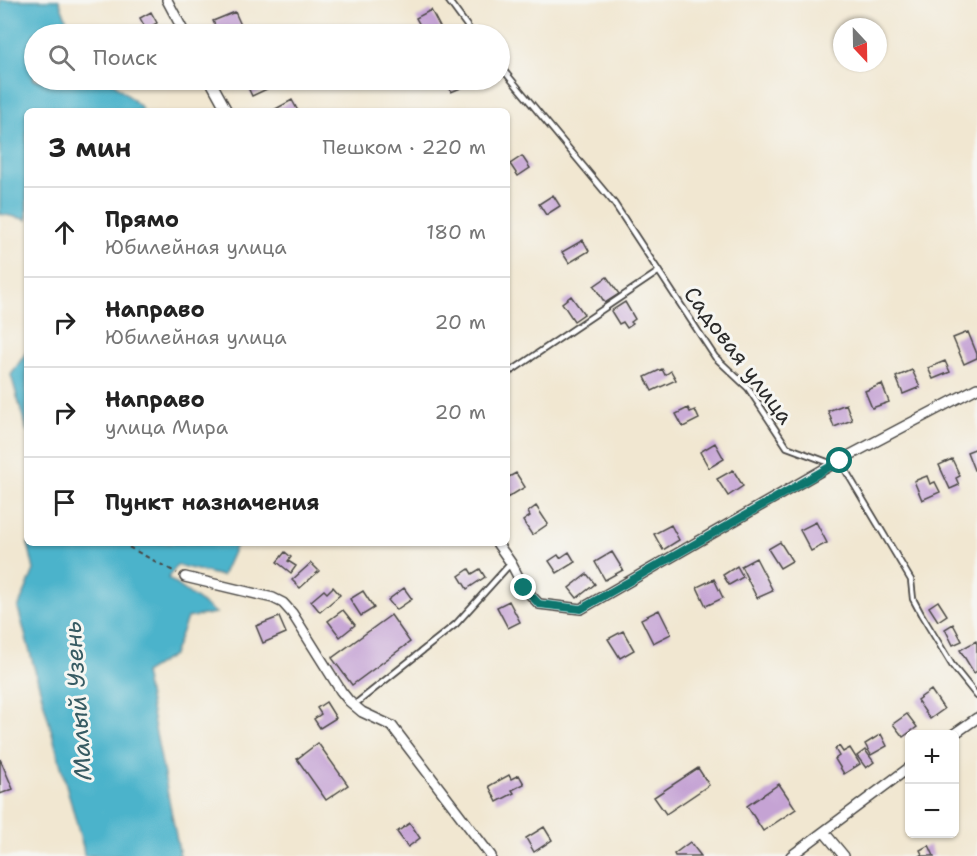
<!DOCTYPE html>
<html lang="ru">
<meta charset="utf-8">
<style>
body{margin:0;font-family:"Shantell Sans",sans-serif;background:#f2f2f2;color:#222}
.controls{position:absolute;right:18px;bottom:18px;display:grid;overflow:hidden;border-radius:9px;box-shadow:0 2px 4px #0004}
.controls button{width:54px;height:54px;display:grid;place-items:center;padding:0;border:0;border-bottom:2px solid #e0e0e0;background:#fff;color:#222;font:30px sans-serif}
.compass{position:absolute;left:833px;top:18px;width:54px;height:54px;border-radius:50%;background:#fff;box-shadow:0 2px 4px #0004;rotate:158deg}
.stop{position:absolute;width:18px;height:18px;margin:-14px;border:4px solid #0f766e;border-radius:50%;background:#fff}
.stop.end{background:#0f766e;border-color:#fff;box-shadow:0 2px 6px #0008}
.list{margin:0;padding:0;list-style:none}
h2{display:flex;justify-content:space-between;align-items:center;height:78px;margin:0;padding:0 24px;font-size:26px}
h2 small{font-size:20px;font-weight:400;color:#767676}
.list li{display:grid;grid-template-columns:39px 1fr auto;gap:18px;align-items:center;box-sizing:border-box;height:90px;padding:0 24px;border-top:2px solid #e0e0e0}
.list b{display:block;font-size:22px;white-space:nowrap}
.list p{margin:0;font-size:20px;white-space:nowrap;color:#767676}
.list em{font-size:20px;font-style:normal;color:#767676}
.icon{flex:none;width:33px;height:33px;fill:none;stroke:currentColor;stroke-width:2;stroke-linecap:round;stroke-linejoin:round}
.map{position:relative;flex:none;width:977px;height:856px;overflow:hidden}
.search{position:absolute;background:#fff;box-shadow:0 2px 4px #0004;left:24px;top:24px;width:486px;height:66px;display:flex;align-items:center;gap:15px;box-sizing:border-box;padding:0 21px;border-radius:33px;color:#767676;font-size:22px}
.panel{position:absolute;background:#fff;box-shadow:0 2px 4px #0004;left:24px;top:108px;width:486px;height:438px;border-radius:9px}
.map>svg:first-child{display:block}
</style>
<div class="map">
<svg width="977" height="856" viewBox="0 0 977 856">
<rect width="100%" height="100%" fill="#f6f6f2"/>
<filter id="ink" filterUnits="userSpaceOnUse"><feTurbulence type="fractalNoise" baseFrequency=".0167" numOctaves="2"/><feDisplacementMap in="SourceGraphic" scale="12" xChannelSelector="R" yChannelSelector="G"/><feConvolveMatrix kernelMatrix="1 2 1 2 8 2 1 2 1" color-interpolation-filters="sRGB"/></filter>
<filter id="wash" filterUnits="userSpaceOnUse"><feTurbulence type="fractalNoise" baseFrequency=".008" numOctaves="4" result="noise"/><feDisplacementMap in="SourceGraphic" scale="24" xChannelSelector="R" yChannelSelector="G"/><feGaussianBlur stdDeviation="1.35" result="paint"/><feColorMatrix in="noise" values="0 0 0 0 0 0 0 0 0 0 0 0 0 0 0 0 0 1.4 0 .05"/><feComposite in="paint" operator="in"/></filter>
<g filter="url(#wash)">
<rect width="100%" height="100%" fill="#f1e7d1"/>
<path fill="#4cb3cb" stroke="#3c6f7b" stroke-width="1.5" d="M 0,0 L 59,0 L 72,34 L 34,34 L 34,80 L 110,80 L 141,107 L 142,111 L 27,111 L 27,220 L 25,219 L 0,214 Z
M 27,351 L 27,432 L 11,375 Z
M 28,543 L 237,543 L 222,576 L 177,565 L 168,578 L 216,613 L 187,618 L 173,655 L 144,673 L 180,856 L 84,856 L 83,847 L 18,608 L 34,570 Z"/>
<g id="blocks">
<path fill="#c5a3d4" d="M 431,10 L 441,29 L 432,34 L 430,31 L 425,34 L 416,18 Z
M 151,12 L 157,23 L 146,29 L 140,18 Z
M 235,12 L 245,34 L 219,34 L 213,21 Z
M 247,80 L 262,80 L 267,89 L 252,96 L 245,81 Z
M 446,80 L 471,80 L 473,83 L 451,92 Z
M 292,100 L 298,111 L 272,111 Z
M 522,156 L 530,168 L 518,176 L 510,164 Z
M 553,195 L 560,206 L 546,215 L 539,204 Z
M 583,240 L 589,251 L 569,263 L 562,252 Z
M 607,277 L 619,294 L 605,303 L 594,286 Z
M 571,296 L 584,314 L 574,321 L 562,303 Z
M 625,302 L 635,319 L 631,322 L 633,324 L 627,328 L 623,322 L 619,324 L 611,311 Z
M 968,332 L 977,354 L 977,358 L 964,364 L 953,338 Z
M 945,361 L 950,372 L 933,379 L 928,368 Z
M 662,369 L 665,375 L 671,371 L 676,380 L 652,391 L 645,377 Z
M 912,370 L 920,387 L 903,394 L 896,377 Z
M 882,384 L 889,402 L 872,408 L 865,391 Z
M 846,404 L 852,420 L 834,427 L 828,411 Z
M 688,408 L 690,412 L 695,410 L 699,419 L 683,427 L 676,414 Z
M 715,443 L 724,459 L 709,468 L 700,452 Z
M 977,448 L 977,469 L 974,470 L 967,452 Z
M 952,459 L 960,476 L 956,478 L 959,485 L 950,489 L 939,465 Z
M 733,470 L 743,486 L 728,496 L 717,479 Z
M 516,473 L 525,487 L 507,498 L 507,478 Z
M 927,476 L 930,484 L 935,482 L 940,492 L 922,500 L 914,481 Z
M 536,506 L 548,524 L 532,535 L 523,521 L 530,516 L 528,512 Z
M 816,522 L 827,543 L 811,551 L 800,530 Z
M 671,525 L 679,540 L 663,550 L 654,534 Z
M 780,542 L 792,561 L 780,568 L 768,549 Z
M 285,552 L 291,557 L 288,561 L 296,566 L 291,573 L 277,562 Z
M 569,552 L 575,562 L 557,573 L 549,561 L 558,555 L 560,558 Z
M 612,552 L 623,570 L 605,580 L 595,562 Z
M 756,558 L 773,591 L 757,598 L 741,566 Z
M 311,563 L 319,571 L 300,588 L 292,580 Z
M 737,566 L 743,577 L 729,585 L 723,575 Z
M 469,569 L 472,574 L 480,569 L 485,577 L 467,589 L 459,576 Z
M 587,574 L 595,584 L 577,598 L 569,588 Z
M 714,579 L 723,598 L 706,606 L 697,587 Z
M 333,587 L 340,595 L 320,612 L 311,601 L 324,590 L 327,593 Z
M 404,588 L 412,599 L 396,610 L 388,600 Z
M 363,591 L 374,608 L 361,616 L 350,599 Z
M 509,601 L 520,622 L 508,628 L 497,607 Z
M 938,601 L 947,615 L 938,621 L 929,607 Z
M 343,610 L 355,625 L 340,637 L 328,621 Z
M 659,610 L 671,634 L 653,643 L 641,619 Z
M 391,615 L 410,642 L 352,685 L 332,658 Z
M 279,617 L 286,633 L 263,643 L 256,626 Z
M 953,624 L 962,641 L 953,645 L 945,629 Z
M 623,631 L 634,650 L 620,658 L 608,639 Z
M 976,641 L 977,644 L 977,671 L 974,673 L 960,650 Z
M 931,690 L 944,709 L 930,719 L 917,700 Z
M 326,702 L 336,718 L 320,728 L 314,719 L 321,714 L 317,708 Z
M 907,714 L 917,727 L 903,737 L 893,724 Z
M 881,734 L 887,746 L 871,755 L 865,744 Z
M 318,743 L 348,785 L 326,800 L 297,759 Z
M 839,746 L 843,752 L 850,748 L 860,764 L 844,774 L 835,759 L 839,756 L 835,749 Z
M 865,750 L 874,762 L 866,768 L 857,756 Z
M 0,759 L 13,789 L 0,794 Z
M 698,768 L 709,785 L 666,814 L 654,797 Z
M 509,775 L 511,779 L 519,775 L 524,784 L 512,790 L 514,793 L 497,802 L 489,786 Z
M 779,784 L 796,809 L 763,831 L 747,806 Z
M 410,823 L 420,838 L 408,847 L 397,832 Z
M 544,827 L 552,840 L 534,852 L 526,838 Z
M 690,842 L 701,856 L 675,856 L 674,854 Z
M 929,845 L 934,856 L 919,856 L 922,854 L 920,850 Z"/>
</g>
</g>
<g filter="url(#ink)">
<use href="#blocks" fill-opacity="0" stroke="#494744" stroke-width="1.5"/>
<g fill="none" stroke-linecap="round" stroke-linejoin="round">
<defs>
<path id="service" d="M 448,0 L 473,34
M 500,66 L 614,203 L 715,357 L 748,388 L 787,447 L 830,463
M 507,374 L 658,272
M 840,461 L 911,580 L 913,599 L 921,614 L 952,665 L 977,696
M 359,701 L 456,624 L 511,563"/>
<path id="minor" d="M 167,0 L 185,34
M 210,80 L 227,111
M 497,543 L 511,563 L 524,588 L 539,604 L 581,609 L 833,464 L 977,388
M 185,577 L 273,598 L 283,603 L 292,613 L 341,691 L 349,701 L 362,712 L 392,726 L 491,856
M 954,734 L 977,718
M 824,832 L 844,856
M 791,856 L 910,767"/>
</defs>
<use href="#service" stroke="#494744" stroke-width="8"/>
<use href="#minor" stroke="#494744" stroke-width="12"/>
<path stroke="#494744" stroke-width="2" stroke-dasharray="4.5 4.5" stroke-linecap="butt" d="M 121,543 L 177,573"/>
<use href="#service" stroke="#fff" stroke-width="4.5"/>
<use href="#minor" stroke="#fff" stroke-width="9"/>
</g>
</g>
<g fill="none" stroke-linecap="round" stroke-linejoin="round" filter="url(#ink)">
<path stroke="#0f766e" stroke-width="8" d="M 524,588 L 539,604 L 581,609 L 840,461"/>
</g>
<g text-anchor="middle" stroke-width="6" stroke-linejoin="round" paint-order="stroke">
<g font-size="22" fill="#2b2b2b" stroke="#f6f6f2">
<text transform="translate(739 355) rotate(53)" y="8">Садовая улица</text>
</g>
<g font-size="24" font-style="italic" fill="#375b63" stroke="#f6f6f2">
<text transform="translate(78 701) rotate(-94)" y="8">Малый Узень</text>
</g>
</g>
</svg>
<div class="controls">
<button>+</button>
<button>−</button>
</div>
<svg class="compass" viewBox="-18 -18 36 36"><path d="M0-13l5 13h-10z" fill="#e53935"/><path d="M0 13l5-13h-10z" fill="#767676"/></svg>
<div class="stop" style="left:840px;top:461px"></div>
<div class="stop end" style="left:524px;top:588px"></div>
<div class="search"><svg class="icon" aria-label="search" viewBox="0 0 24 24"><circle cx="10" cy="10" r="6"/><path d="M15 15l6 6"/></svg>Поиск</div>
<section class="panel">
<h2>3 мин<small>Пешком · 220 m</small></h2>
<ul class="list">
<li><svg class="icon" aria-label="ahead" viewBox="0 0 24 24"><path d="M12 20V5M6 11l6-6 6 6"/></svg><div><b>Прямо</b><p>Юбилейная улица</p></div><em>180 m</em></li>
<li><svg class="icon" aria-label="right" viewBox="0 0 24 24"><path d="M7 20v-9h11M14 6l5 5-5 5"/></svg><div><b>Направо</b><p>Юбилейная улица</p></div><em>20 m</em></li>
<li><svg class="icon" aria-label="right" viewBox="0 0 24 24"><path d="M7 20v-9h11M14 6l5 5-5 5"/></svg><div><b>Направо</b><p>улица Мира</p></div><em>20 m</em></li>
<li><svg class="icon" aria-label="arrive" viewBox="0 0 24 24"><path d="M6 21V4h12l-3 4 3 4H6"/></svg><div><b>Пункт назначения</b></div></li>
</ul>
</section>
</div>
